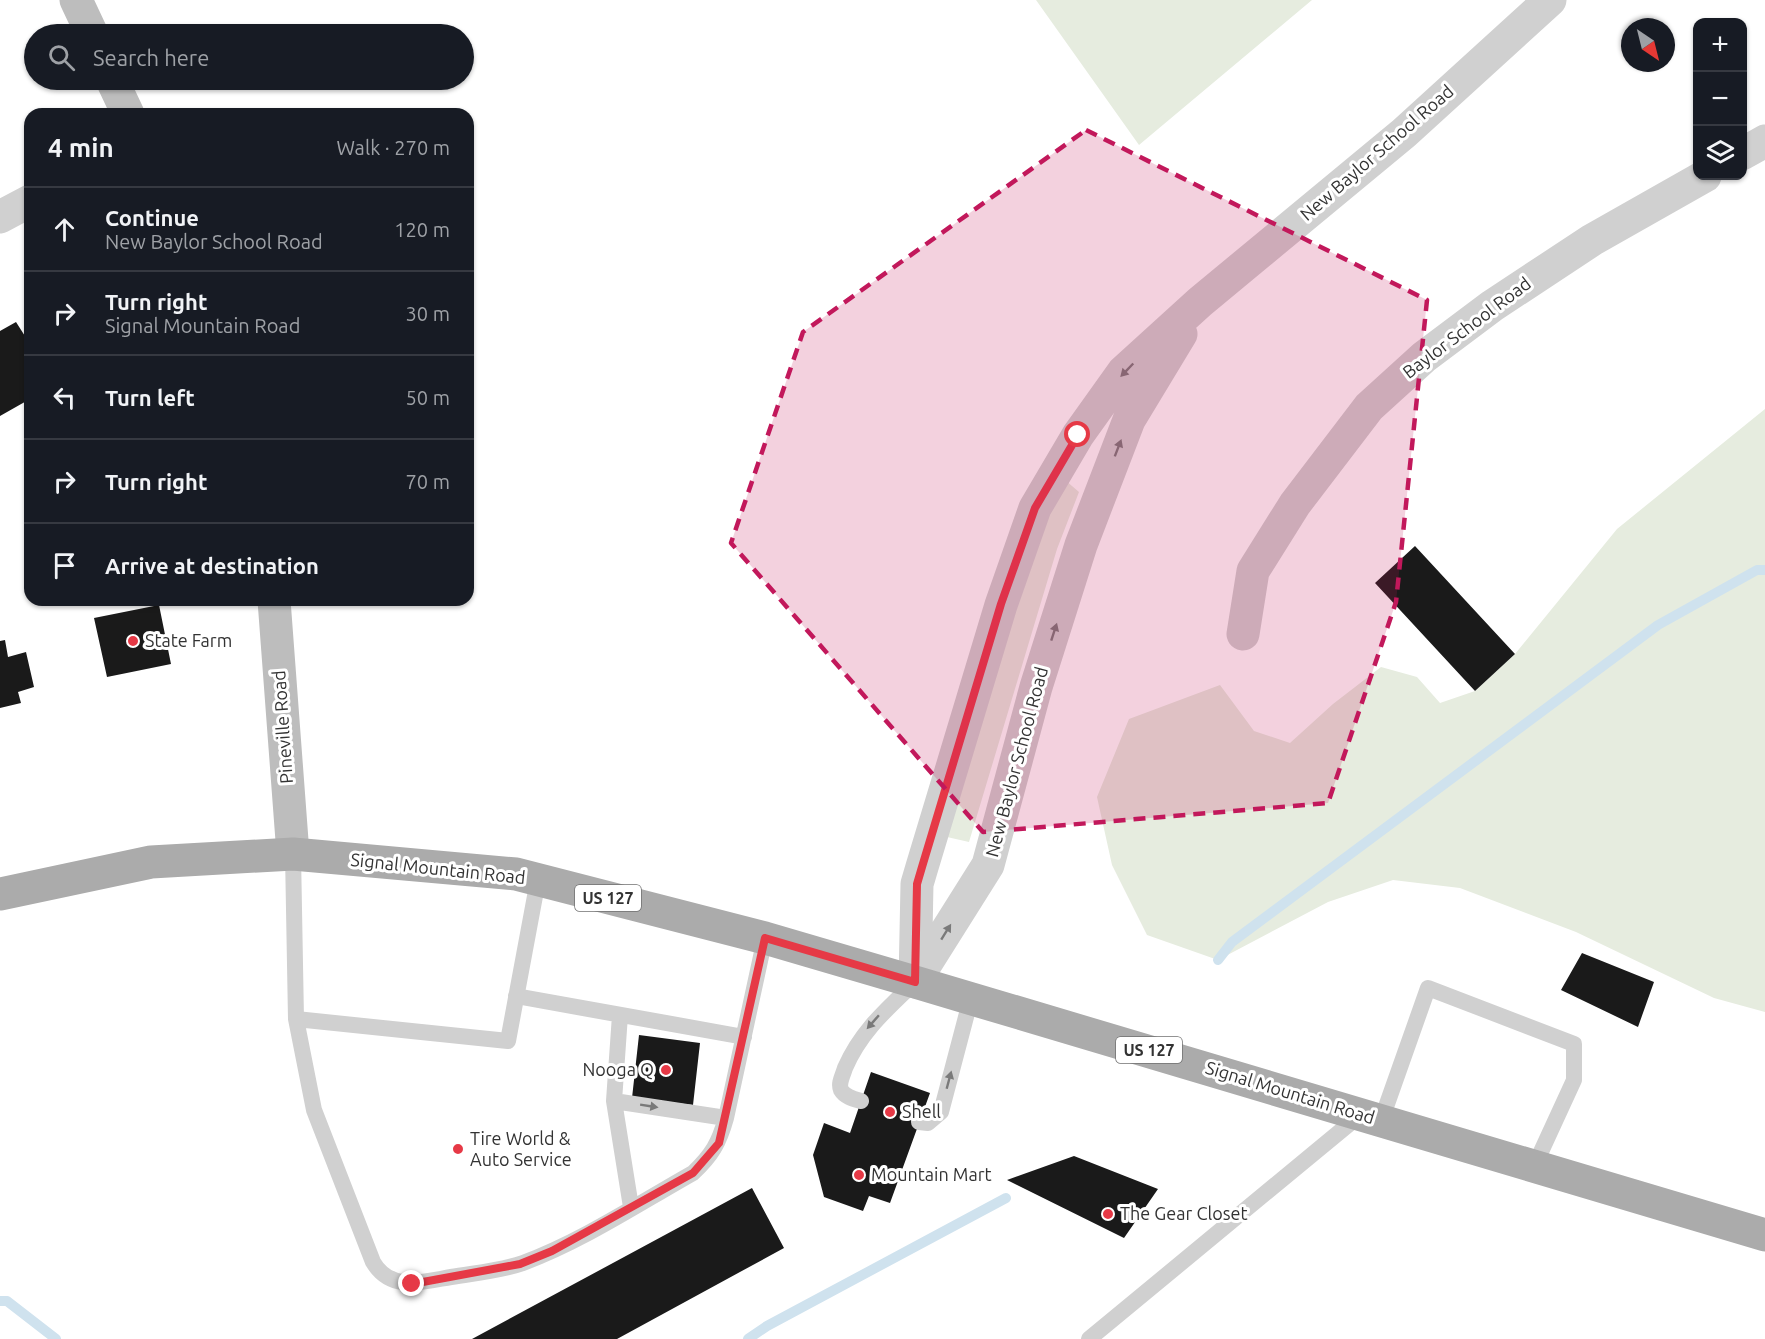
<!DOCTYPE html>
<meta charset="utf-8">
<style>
body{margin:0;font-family:Ubuntu,sans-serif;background:#20242c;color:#f1f3f6}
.controls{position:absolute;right:18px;top:18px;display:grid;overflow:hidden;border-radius:12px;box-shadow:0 2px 4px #0004}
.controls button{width:54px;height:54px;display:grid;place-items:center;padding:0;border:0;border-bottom:2px solid #363941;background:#171b24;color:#f1f3f6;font:30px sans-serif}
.compass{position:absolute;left:1621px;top:18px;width:54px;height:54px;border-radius:50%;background:#171b24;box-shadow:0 2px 4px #0004;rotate:145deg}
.stop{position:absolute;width:18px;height:18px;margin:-14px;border:4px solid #e63946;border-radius:50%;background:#fff}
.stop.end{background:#e63946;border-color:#fff;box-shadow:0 2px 6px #0008}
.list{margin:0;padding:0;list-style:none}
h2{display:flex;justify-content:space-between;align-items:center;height:78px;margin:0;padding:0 24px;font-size:26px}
h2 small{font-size:20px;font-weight:400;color:#9ea1a6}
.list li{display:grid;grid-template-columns:39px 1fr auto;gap:18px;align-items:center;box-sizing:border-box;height:84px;padding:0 24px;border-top:2px solid #363941}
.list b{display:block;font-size:22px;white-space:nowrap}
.list p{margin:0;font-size:20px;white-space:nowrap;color:#9ea1a6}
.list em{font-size:20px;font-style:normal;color:#9ea1a6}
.icon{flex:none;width:33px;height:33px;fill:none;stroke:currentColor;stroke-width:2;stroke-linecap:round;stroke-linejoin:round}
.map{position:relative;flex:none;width:1765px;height:1339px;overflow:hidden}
.search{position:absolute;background:#171b24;box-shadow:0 2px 4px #0004;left:24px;top:24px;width:450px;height:66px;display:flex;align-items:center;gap:15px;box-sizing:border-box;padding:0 21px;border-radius:33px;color:#9ea1a6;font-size:22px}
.panel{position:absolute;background:#171b24;box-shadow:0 2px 4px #0004;left:24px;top:108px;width:450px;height:498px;border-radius:18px}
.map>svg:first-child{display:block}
</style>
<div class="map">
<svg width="1765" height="1339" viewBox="0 0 1765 1339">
<rect width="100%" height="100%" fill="#fff"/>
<path fill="#e6ecdf" d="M 1036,0 L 1312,0 L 1139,145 Z
M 1765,409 L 1765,1012 L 1714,998 L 1576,932 L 1460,888 L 1393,880 L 1328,902 L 1218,960 L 1147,935 L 1112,865 L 1097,797 L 1129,719 L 1220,685 L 1254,731 L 1290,743 L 1333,704 L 1381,667 L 1417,677 L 1440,703 L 1475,691 L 1515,654 L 1617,529 Z
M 1065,480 L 1079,492 L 1057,549 L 969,842 L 947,837 L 1029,559 Z"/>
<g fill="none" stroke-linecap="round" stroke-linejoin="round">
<path stroke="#cfe2ee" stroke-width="10" d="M 1218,960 L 1232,942 L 1658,625 L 1757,570 L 1765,570
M 0,1301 L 7,1301 L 56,1339
M 748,1339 L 767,1326 L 1006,1198"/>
</g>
<path fill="#1a1a1a" d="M 16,322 L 30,344 L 30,399 L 0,416 L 0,331 Z
M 1415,546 L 1515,654 L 1475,691 L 1375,583 Z
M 159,605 L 171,664 L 107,677 L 94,618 Z
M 5,640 L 8,657 L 26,652 L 34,687 L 18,692 L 21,703 L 0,708 L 0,641 Z
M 1582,953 L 1654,982 L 1638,1027 L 1561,990 Z
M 639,1035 L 700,1043 L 693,1105 L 632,1098 Z
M 871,1072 L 930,1093 L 890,1203 L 869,1196 L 863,1211 L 824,1197 L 813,1155 L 824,1123 L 850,1133 Z
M 1074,1156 L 1158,1189 L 1124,1238 L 1007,1180 Z
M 752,1188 L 784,1248 L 617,1339 L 472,1339 Z"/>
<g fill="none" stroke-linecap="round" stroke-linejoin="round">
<path stroke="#d0d0d0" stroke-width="16" d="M 293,854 L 296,1019 L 508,1041 L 538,880
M 516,996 L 744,1037
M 620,1015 L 614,1101 L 726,1118
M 296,1019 L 314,1110 L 373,1262 C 391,1292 422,1282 451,1277 C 474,1273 501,1271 523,1263 C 582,1241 638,1204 693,1173 C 712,1155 719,1143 726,1118 L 765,938
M 614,1101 L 631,1207
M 861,1101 C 854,1099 845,1097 841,1090 C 838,1083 843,1075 845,1068 C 861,1031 887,1009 915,982
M 1381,1121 L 1428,988 L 1574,1044 L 1574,1080 L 1534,1167
M 919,1122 L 928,1123 L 941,1112 L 971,998
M 1089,1339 L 1360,1115"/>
<path stroke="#d0d0d0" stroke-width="33" d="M 1742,154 L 1765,141
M 0,217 L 30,201
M 1243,634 L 1253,571 L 1295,504 L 1369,407 L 1424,357 L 1492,306 L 1592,240 L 1705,176
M 915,981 L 988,865 L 1036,687 L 1081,545 L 1129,420 L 1181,334
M 915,982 L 917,884 L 922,867 L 1001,605 L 1035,508 L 1078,435 L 1123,372 L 1200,302 L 1404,133 L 1550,0"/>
<path stroke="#bdbdbd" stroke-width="33" d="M 76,0 L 92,34
M 112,80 L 128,114
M 274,600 L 293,854"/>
<path stroke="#ababab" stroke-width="33" d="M 0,894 L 151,862 L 293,854 L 516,874 L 765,938 L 915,982 L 1765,1235"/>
</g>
<defs><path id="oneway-solid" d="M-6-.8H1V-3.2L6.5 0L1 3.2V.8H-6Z" transform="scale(1.5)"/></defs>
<g fill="#7a7a7a">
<use href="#oneway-solid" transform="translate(1127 370) rotate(134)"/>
<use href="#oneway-solid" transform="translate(1118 448) rotate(-69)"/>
<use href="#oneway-solid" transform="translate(1054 632) rotate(-72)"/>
<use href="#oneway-solid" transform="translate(946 932) rotate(-58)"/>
<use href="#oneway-solid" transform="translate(873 1022) rotate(131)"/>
<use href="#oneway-solid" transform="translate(949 1080) rotate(-75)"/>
<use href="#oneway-solid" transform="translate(649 1106) rotate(9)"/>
</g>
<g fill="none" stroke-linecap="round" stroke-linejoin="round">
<path stroke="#e63946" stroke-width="8" d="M 412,1284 L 520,1264 L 552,1251 L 693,1173 L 719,1143 L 765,938 L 915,982 L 917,884 L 922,867 L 1001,604 L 1035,508 L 1078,435"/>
</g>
<path fill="#c2185b" fill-opacity="0.2" stroke="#c2185b" stroke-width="4.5" stroke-dasharray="12 8" stroke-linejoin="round" d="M 1086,130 L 1427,300 L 1396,602 L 1328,803 L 983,832 L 731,543 L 803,332 Z"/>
<g fill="#e63946" stroke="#fff" stroke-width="2">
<circle cx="133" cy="641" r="6"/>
<circle cx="666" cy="1070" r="6"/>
<circle cx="890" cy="1112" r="6"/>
<circle cx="458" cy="1149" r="6"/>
<circle cx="859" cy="1175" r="6"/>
<circle cx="1108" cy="1214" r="6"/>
</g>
<g text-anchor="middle" stroke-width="6" stroke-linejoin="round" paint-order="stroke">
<g fill="#fff" stroke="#707070" stroke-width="1.5">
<rect x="575" y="885" width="66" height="26" rx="4.5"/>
<rect x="1116" y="1037" width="66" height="26" rx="4.5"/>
</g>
<g font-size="16" font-weight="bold" fill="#333">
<text x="608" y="904">US 127</text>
<text x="1149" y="1056">US 127</text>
</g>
<g font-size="18" fill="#333" stroke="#fff">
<text transform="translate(1377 153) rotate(-41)" y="6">New Baylor School Road</text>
<text transform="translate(1467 328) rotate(-37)" y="6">Baylor School Road</text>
<text transform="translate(283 727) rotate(-94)" y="6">Pineville Road</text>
<text transform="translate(1017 762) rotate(-75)" y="6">New Baylor School Road</text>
<text transform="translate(438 869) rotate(6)" y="6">Signal Mountain Road</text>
<text transform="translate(1290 1093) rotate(17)" y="6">Signal Mountain Road</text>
</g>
<g font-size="18" fill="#333" stroke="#fff" text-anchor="start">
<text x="145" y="647">State Farm</text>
<text x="654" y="1076" text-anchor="end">Nooga Q</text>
<text x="902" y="1118">Shell</text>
<text x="470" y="1145">Tire World &amp;<tspan x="470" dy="21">Auto Service</tspan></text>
<text x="871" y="1181">Mountain Mart</text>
<text x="1120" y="1220">The Gear Closet</text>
</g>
</g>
</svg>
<div class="controls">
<button>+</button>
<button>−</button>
<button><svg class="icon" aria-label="layers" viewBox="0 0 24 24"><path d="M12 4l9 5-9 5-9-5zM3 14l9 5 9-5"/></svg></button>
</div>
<svg class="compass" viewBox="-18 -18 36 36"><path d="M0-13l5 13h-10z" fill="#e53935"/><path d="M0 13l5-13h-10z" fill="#9ea1a6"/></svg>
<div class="stop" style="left:1078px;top:435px"></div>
<div class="stop end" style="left:412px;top:1284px"></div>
<div class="search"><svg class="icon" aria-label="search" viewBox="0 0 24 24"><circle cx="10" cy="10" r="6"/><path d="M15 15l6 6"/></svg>Search here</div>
<section class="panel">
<h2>4 min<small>Walk · 270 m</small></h2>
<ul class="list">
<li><svg class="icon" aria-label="ahead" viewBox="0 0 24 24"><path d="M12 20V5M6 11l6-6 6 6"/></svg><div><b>Continue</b><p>New Baylor School Road</p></div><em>120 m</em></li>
<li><svg class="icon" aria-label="right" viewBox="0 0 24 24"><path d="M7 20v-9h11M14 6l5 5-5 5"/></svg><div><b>Turn right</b><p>Signal Mountain Road</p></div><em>30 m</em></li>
<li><svg class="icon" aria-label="left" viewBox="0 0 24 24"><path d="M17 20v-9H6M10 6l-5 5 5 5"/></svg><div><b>Turn left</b></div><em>50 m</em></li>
<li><svg class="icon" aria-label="right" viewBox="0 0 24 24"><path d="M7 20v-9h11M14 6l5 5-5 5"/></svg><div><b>Turn right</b></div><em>70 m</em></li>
<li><svg class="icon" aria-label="arrive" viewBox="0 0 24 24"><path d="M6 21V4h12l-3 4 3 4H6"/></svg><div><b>Arrive at destination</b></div></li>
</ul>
</section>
</div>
